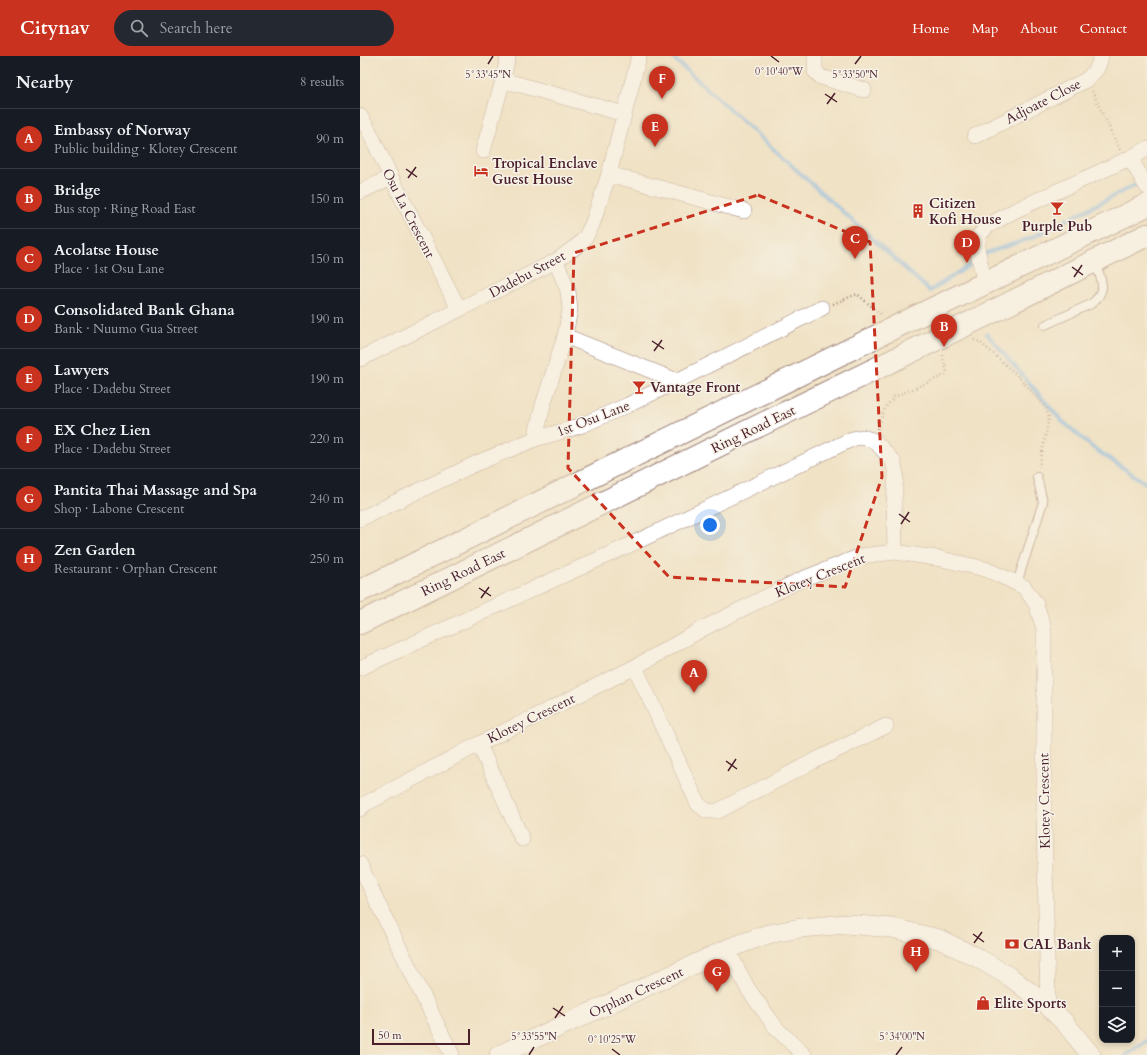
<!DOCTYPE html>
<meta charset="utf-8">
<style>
body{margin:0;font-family:Cardo,serif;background:#242831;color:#f1f3f6}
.controls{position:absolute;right:12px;bottom:12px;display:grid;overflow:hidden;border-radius:8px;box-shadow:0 2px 6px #0003}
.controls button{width:36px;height:36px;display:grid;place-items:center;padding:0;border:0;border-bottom:1px solid #363941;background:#171b24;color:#f1f3f6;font:20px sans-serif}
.scale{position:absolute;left:12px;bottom:10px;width:98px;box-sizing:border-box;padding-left:4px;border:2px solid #4a1f2b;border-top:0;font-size:11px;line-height:14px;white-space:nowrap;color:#4a1f2b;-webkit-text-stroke:3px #f7f3e8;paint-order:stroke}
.you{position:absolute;left:350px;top:469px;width:14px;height:14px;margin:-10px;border:3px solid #fff;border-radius:50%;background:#1a73e8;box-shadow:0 0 0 6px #1a73e833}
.badge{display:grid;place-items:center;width:26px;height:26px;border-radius:50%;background:#c8321e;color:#fff;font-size:13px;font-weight:700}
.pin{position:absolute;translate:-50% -33px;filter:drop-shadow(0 1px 2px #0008)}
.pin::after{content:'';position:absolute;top:21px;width:14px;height:12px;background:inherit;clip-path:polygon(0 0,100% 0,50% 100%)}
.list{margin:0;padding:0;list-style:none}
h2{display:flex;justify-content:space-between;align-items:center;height:52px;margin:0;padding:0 16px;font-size:17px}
h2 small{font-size:13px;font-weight:400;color:#9ea1a6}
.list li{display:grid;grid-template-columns:26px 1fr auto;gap:12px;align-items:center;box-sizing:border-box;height:60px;padding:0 16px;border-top:1px solid #363941}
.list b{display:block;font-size:15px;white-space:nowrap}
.list p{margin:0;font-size:13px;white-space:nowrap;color:#9ea1a6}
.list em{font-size:13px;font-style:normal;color:#9ea1a6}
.icon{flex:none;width:22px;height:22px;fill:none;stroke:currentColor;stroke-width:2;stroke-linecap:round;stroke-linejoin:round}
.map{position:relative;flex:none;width:787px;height:999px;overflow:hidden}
header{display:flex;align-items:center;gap:24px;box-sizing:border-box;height:56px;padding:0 20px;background:#c8321e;color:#fff}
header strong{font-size:19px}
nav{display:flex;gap:22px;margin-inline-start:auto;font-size:14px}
.search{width:280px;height:36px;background:#242831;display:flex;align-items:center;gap:10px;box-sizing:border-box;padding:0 14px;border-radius:22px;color:#9ea1a6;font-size:15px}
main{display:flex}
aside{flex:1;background:#171b24}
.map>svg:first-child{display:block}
</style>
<header>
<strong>Citynav</strong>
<div class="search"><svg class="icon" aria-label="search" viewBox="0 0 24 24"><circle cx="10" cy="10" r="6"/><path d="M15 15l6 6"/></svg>Search here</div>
<nav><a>Home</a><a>Map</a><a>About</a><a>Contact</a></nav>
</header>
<main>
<aside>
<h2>Nearby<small>8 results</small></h2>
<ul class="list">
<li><span class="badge">A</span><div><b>Embassy of Norway</b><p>Public building · Klotey Crescent</p></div><em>90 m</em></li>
<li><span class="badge">B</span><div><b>Bridge</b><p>Bus stop · Ring Road East</p></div><em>150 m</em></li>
<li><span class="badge">C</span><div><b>Acolatse House</b><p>Place · 1st Osu Lane</p></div><em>150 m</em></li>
<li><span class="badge">D</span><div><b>Consolidated Bank Ghana</b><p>Bank · Nuumo Gua Street</p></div><em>190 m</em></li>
<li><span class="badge">E</span><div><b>Lawyers</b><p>Place · Dadebu Street</p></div><em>190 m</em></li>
<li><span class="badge">F</span><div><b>EX Chez Lien</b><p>Place · Dadebu Street</p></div><em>220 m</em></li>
<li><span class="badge">G</span><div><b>Pantita Thai Massage and Spa</b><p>Shop · Labone Crescent</p></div><em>240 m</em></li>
<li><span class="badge">H</span><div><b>Zen Garden</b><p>Restaurant · Orphan Crescent</p></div><em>250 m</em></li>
</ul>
</aside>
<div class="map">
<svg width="787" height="999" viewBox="0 0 787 999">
<rect width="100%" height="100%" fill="#f7f3e8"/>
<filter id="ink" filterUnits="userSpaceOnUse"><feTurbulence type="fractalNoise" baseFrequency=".025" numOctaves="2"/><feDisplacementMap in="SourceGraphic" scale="8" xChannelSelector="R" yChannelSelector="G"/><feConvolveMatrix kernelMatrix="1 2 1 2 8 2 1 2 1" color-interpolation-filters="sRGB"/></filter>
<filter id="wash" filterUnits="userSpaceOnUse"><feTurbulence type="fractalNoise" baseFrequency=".012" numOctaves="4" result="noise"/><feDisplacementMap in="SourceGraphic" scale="16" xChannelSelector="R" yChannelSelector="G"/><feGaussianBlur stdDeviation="0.9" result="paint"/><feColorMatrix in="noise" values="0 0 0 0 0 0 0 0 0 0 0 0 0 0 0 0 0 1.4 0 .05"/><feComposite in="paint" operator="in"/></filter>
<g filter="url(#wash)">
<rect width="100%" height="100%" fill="#f0e2c5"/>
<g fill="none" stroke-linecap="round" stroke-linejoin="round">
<path stroke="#7ab5ec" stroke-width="4" d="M 311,0 L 570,235 L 617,204
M 623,200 L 627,197 L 671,182 L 781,126
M 627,278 L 701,364 L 732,391 L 787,428
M 766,999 L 787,985"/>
</g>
</g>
<g filter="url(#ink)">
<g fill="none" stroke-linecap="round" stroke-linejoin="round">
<defs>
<path id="service" d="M 685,269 L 731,248 C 749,234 741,224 735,206
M 657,527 L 683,446 L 677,421"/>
<path id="minor" d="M 455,0 L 455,15 L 461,21 L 504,34
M 143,24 L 264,58
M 0,60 L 7,71 L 31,121 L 99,253
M 615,80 L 726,24 C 735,16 739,12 741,0
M 123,95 L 143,24 L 148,0
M 770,102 L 787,131
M 249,118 L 384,155
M 0,136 L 31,121
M 625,228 L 617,192 L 619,180 L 626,171 L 654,155 L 770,102 L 787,93
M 205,280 L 317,325
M 0,303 L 196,205 L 218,189 L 225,182 L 232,169 L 249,118 L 279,0
M 175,383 L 183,349 L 205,280 L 210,253 L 208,235 L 196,205
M 0,463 L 117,407 L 175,383 L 203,375 L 222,369 L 268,349 L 317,325 L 462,252
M 275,611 L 338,748 L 347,755 L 358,755 L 452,706 L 526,670
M 0,612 L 274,487 L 492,383 L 502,381 L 515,385 L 533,405 L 536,418 L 534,446 L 535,496
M 119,688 L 162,783
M 0,753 L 5,748 L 119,688 L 275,611 L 346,571 L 440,524 L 501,500 L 535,496 L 582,503 L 625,513 L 650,524 L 664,531 L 676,548 L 684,573 L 684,763 L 688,950
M 0,808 L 19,850 L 92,999
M 367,893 L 388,933 L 417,973 L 444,999"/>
<path id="tertiary" d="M 139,999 L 367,893 L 408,878 L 441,872 L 487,868 L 532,872 L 579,883 L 618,902 L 650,921 L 688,950 L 704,966 L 731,999"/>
<path id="primary" d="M 0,535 L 576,251 L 787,149
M 0,567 L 384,377 L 626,259 L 787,179"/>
</defs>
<use href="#service" stroke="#9d8078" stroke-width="10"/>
<use href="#minor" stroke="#9d8078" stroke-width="16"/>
<use href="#tertiary" stroke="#9d8078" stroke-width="20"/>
<use href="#primary" stroke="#9d8078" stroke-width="24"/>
<path stroke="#9d8078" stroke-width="2.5" stroke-dasharray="1 3" stroke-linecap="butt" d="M 732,35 L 760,94
M 473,248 L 497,238 L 522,259
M 614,284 L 620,286 L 657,319 L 686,352 L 689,362 L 679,411
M 518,373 L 525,352 L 534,341 L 585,319 L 587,316 L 583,301 L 583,299"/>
<use href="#service" stroke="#fff" stroke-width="8"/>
<use href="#minor" stroke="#fff" stroke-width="15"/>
<use href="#tertiary" stroke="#fff" stroke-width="19"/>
<use href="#primary" stroke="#fff" stroke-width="22"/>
</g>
</g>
<path d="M0 0H787V999H0ZM 398,139 L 510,186 L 522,421 L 485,531 L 309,521 L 208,412 L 214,197 Z" fill="#f0e2c5" fill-opacity=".55" fill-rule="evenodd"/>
<path fill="none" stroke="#c8321e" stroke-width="3" stroke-dasharray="8 5" stroke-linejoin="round" d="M 398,139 L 510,186 L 522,421 L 485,531 L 309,521 L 208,412 L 214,197 Z"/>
<path fill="none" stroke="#4a1f2b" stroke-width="1.5" d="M 411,0 L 419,6M 128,8 L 133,0M 495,8 L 501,0M 465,38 L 477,46M 467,48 L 475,37M 46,113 L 57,121M 48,122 L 56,111M 712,211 L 723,219M 714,221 L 722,209M 292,285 L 304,293M 294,295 L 302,284M 539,458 L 550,466M 541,468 L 549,456M 119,532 L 131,540M 121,542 L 129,531M 366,705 L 377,713M 368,715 L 376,703M 613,878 L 624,886M 614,887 L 622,876M 193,952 L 205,960M 195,962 L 203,950M 252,993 L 260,999M 169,999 L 174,991M 536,999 L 542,991"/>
<defs>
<symbol id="hotel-bare" viewBox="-9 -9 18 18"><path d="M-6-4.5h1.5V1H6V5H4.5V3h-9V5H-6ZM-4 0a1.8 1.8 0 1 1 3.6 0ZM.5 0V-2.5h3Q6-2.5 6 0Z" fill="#c8321e" stroke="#f7f3e8" stroke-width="2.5" paint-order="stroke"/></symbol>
<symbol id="bar-bare" viewBox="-9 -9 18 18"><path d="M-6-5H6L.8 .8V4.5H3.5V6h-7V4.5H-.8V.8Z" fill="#c8321e" stroke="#f7f3e8" stroke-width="2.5" paint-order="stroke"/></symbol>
<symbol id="building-bare" viewBox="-9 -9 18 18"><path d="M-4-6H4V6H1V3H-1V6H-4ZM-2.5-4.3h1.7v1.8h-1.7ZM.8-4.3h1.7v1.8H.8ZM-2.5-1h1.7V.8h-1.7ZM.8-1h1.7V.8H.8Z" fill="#c8321e" stroke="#f7f3e8" stroke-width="2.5" paint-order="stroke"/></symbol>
<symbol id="bank-bare" viewBox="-9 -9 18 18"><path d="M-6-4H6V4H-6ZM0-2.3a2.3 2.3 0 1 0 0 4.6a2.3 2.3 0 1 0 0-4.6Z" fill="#c8321e" stroke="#f7f3e8" stroke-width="2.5" paint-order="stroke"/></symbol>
<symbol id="shop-bare" viewBox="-9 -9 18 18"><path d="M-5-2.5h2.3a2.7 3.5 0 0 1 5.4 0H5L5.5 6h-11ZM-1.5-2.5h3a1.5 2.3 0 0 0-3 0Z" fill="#c8321e" stroke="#f7f3e8" stroke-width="2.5" paint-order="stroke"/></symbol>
</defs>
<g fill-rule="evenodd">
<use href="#hotel-bare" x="111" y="105" width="20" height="20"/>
<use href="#bar-bare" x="687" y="142" width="20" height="20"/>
<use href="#building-bare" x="548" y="145" width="20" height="20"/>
<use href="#bar-bare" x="269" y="321" width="20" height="20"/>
<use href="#bank-bare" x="642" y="878" width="20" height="20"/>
<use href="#shop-bare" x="613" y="937" width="20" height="20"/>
</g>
<g text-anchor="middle" stroke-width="3" stroke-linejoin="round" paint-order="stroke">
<g font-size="14" fill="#4a1f2b" stroke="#f7f3e8">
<text transform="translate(683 45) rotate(-27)" y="5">Adjoate Close</text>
<text transform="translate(49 157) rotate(63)" y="5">Osu La Crescent</text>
<text transform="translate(167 218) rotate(-28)" y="5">Dadebu Street</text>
<text transform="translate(233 362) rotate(-21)" y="5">1st Osu Lane</text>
<text transform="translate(393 373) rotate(-26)" y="5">Ring Road East</text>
<text transform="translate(103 516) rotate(-26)" y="5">Ring Road East</text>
<text transform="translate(460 519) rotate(-22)" y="5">Klotey Crescent</text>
<text transform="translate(171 662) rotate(-26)" y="5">Klotey Crescent</text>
<text transform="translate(684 745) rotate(-91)" y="5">Klotey Crescent</text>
<text transform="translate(276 936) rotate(-25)" y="5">Orphan Crescent</text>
</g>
<g font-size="14" font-weight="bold" fill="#4a1f2b" stroke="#f7f3e8" text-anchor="start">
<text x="132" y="112">Tropical Enclave<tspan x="132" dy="16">Guest House</tspan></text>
<text x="569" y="152">Citizen<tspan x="569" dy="16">Kofi House</tspan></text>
<text x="697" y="175" text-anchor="middle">Purple Pub</text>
<text x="290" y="336">Vantage Front</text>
<text x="663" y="893">CAL Bank</text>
<text x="634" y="952">Elite Sports</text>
</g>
</g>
<g font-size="10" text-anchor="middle" fill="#4a1f2b" stroke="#f7f3e8" stroke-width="3" stroke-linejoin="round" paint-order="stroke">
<text x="419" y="19">0°10'40"W</text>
<text x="128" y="22">5°33'45"N</text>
<text x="495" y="22">5°33'50"N</text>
<text x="174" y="984">5°33'55"N</text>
<text x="542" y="984">5°34'00"N</text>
<text x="252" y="987">0°10'25"W</text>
</g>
</svg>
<div class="controls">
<button>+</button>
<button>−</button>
<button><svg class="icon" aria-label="layers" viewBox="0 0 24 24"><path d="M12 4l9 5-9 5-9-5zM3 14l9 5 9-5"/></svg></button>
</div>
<div class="scale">50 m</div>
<div class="you"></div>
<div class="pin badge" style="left:334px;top:637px">A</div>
<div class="pin badge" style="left:584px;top:291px">B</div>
<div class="pin badge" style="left:495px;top:203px">C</div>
<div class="pin badge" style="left:607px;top:207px">D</div>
<div class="pin badge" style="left:295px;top:91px">E</div>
<div class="pin badge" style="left:302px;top:43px">F</div>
<div class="pin badge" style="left:357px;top:936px">G</div>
<div class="pin badge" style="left:556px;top:916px">H</div>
</div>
</main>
